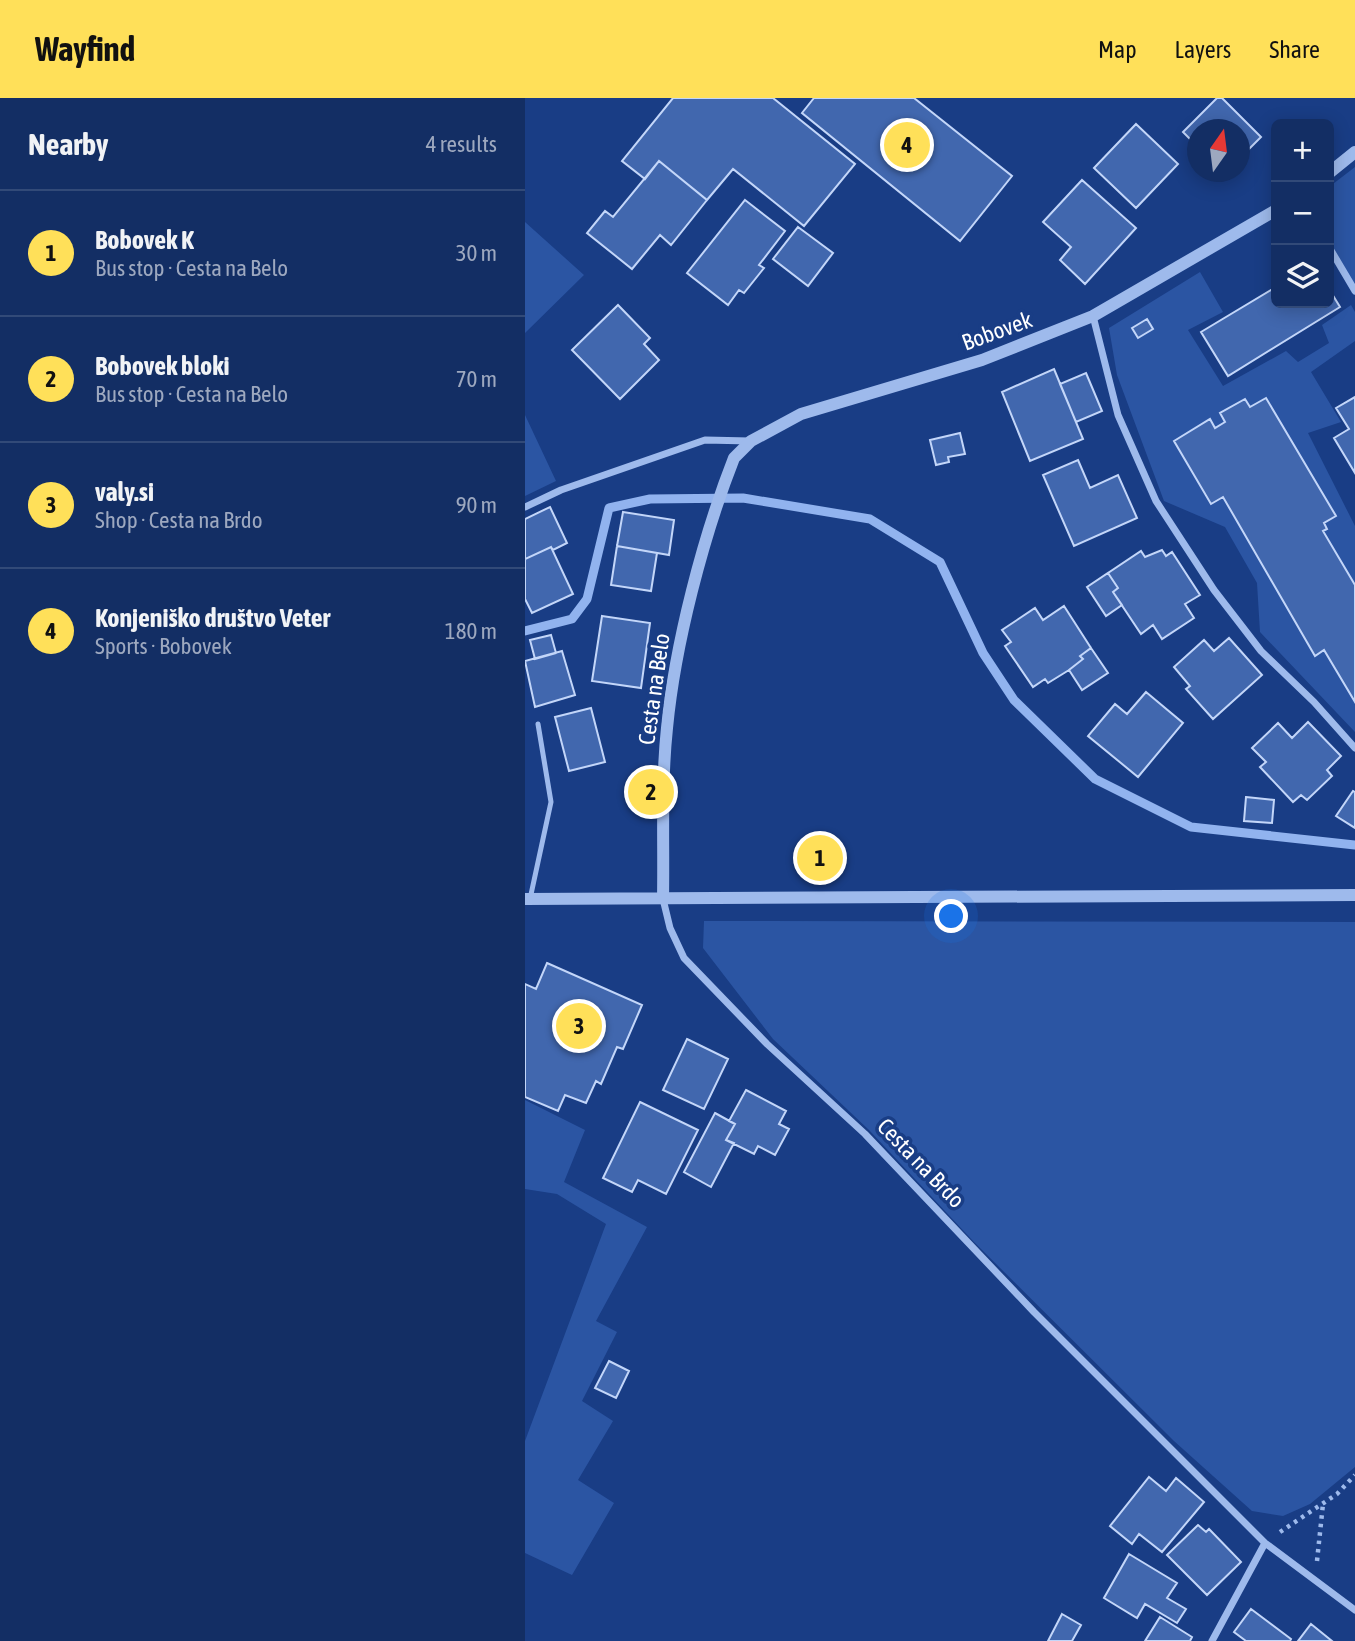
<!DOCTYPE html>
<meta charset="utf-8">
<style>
body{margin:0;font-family:"Asap Condensed",sans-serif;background:#1c366a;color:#f1f3f6}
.controls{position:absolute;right:21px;top:21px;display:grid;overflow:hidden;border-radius:10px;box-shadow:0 4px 18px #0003}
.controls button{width:63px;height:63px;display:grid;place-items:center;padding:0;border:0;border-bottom:2px solid #324a78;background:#132e64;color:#f1f3f6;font:35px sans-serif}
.compass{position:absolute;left:662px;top:21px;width:63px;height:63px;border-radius:50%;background:#132e64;box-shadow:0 4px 18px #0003;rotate:14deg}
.you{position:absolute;left:427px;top:819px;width:24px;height:24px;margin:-18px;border:5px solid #fff;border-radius:50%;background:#1a73e8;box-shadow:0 0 0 10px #1a73e833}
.badge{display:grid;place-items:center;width:46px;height:46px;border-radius:50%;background:#ffe059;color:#111;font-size:23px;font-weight:700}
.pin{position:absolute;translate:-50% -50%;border:4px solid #fff;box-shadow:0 2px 7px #0006}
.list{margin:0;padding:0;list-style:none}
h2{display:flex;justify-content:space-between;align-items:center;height:91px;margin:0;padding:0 28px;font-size:30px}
h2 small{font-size:23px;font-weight:400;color:#9da8bf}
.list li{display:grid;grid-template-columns:46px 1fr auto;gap:21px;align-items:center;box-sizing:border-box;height:126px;padding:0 28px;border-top:2px solid #324a78}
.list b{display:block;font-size:26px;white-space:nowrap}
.list p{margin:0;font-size:23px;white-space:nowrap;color:#9da8bf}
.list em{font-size:23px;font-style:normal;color:#9da8bf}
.icon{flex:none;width:38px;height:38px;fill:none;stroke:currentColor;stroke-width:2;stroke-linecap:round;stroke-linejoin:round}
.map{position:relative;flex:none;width:830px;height:1543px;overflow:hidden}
header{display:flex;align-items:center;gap:42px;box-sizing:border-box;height:98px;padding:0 35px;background:#ffe059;color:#111}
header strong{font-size:33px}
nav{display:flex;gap:38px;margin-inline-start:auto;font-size:24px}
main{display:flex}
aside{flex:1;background:#132e64}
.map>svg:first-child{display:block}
</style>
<header>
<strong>Wayfind</strong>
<nav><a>Map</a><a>Layers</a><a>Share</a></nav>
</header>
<main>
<aside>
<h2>Nearby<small>4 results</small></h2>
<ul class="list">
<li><span class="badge">1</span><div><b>Bobovek K</b><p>Bus stop · Cesta na Belo</p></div><em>30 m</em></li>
<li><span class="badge">2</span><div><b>Bobovek bloki</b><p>Bus stop · Cesta na Belo</p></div><em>70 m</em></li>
<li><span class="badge">3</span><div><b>valy.si</b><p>Shop · Cesta na Brdo</p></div><em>90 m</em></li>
<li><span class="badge">4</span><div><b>Konjeniško društvo Veter</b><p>Sports · Bobovek</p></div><em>180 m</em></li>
</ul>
</aside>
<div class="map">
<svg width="830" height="1543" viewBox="0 0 830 1543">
<rect width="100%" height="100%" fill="#193d85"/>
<path fill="#2b55a3" d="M 830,69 L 830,189 L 804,150 L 804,89 Z
M 0,124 L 59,177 L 0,235 Z
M 675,174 L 698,214 L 663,232 L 698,288 L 761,253 L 773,264 L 804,245 L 797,227 L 826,207 L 830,214 L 830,243 L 786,274 L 816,324 L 783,335 L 830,428 L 830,634 L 735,534 L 732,485 L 700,429 L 639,403 L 592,277 L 584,230 Z
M 0,317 L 31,383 L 0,398 Z
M 179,823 L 830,824 L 830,1369 L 785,1406 L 758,1418 L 727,1413 L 649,1343 L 449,1144 L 344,1032 L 248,941 L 178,850 Z
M 0,1002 L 60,1032 L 39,1084 L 122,1129 L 71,1223 L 92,1234 L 57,1303 L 88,1323 L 53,1382 L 89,1405 L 47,1477 L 0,1455 L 0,1343 L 81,1126 L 32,1096 L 0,1091 Z"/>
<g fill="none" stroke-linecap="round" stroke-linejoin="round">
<path stroke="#91b3ef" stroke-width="9" d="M 0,533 L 47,521 L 62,501 L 84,410 L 125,401 L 218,400 L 345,421 L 415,464 L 458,555 L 489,602 L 570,681 L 666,729 L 830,747"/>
</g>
<path fill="#4167ae" stroke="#c3d6f9" stroke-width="2" d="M 148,0 L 248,0 L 330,66 L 279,128 L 208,71 L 182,102 L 134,63 L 120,81 L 97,63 Z
M 289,0 L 389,0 L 487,78 L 435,143 L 277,15 Z
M 692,0 L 697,0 L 736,39 L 715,60 L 715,32 L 673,32 L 673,49 L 658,34 Z
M 611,26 L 653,66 L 611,110 L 569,70 Z
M 134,63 L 182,102 L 146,147 L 135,137 L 107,171 L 62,135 L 80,113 L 88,119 Z
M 557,82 L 611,130 L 560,186 L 535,162 L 546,149 L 518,124 Z
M 220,102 L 260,133 L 234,167 L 239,170 L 219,195 L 214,192 L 203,207 L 162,175 Z
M 273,129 L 308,155 L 283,188 L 248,161 Z
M 751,189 L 751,205 L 804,205 L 804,191 L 815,209 L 703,278 L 676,234 Z
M 93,207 L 125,240 L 119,246 L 134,262 L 95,301 L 47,252 Z
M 622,221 L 628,231 L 613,240 L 607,230 Z
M 529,271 L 558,341 L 505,363 L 477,294 Z
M 561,275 L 577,313 L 551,324 L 535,286 Z
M 830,299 L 830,375 L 809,340 L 824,331 L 811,310 Z
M 741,300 L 811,418 L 799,425 L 802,431 L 798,433 L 830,487 L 830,604 L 799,552 L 790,558 L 698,399 L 686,406 L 649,343 L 685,321 L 690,330 L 700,324 L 695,315 L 720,301 L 725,309 Z
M 435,335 L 440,356 L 423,359 L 424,364 L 411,367 L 405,342 Z
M 553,362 L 565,390 L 593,377 L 612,420 L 549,448 L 518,377 Z
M 25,409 L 42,445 L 28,452 L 26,449 L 0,461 L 0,421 Z
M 98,414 L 149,422 L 144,457 L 92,448 Z
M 92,448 L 132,455 L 126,493 L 86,487 Z
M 26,449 L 48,496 L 7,515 L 0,501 L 0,461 Z
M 637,452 L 641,458 L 647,454 L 675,497 L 660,506 L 669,520 L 637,541 L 628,527 L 616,536 L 588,494 L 593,490 L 583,475 L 616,453 L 620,459 Z
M 583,475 L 593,490 L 588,494 L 597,507 L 581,518 L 562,489 Z
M 539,508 L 566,550 L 555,558 L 558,561 L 544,572 L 523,585 L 520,581 L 508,589 L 480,548 L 486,544 L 477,532 L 510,510 L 518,522 Z
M 77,518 L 125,525 L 116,590 L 67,583 Z
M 26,537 L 31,555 L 10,561 L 5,542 Z
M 704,540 L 737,577 L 688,621 L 661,591 L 665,588 L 649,569 L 679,542 L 689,553 Z
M 566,550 L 583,575 L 557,592 L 544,572 L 558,561 L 555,558 Z
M 37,553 L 50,597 L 10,609 L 0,563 Z
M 621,594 L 658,625 L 613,679 L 563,638 L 590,606 L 602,616 Z
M 66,610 L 80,664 L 44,673 L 30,619 Z
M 783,624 L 816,658 L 802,672 L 807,678 L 782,702 L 776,697 L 768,704 L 735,669 L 741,664 L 727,650 L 753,625 L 767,640 Z
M 828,693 L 830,694 L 830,730 L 811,718 Z
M 721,699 L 749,702 L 747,725 L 719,723 Z
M 22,865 L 117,907 L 98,951 L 92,949 L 76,986 L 71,983 L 61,1005 L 40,997 L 33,1013 L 0,999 L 0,886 L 11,891 Z
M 162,941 L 203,961 L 179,1011 L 138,992 Z
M 221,992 L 261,1013 L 254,1026 L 264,1031 L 250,1057 L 233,1048 L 229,1056 L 201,1042 L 210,1026 L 204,1023 Z
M 115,1004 L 173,1032 L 141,1096 L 113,1082 L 107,1094 L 78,1080 Z
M 190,1015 L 210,1026 L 201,1042 L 209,1045 L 186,1089 L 159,1074 Z
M 84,1263 L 104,1273 L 91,1300 L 70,1290 Z
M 624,1379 L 641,1393 L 651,1380 L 679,1404 L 637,1454 L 614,1436 L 607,1446 L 585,1428 Z
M 673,1427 L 681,1434 L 684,1431 L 716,1464 L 682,1497 L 642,1457 Z
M 604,1456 L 652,1485 L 642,1500 L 661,1511 L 652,1525 L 620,1506 L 612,1520 L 579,1500 Z
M 726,1511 L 766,1541 L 765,1543 L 721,1543 L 709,1534 Z
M 537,1516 L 556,1527 L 547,1543 L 523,1543 Z
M 635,1519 L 667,1539 L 665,1543 L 620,1543 Z
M 786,1526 L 807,1543 L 773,1543 Z"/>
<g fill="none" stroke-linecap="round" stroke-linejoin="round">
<path stroke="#9ebaec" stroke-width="4.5" stroke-dasharray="3.5 5" stroke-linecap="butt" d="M 755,1434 L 812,1396 L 830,1377
M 792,1463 L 798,1406"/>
<path stroke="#9ebaec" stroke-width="5" d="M 5,801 L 26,704 L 13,626"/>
<path stroke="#9ebaec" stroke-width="7" d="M 804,149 L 830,193
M 568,218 L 593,317 L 631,403 L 689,492 L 736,553 L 789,604 L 830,650
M 0,409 L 36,392 L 180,342 L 225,343
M 138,801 L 145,830 L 159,860 L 242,946 L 340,1036 L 509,1214 L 740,1445 L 830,1512
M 687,1543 L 740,1445"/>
<path stroke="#9ebaec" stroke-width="12" d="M 804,75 L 830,54
M 0,801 L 830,797
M 138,801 C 139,744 136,686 142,630 C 150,546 178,439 209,360 L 226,343 L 276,316 L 457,262 L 568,218 L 751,112"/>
</g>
<g text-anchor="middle" stroke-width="7" stroke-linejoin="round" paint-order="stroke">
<g font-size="23" fill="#fff" stroke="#193d85">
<text transform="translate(472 233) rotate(-20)" y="8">Bobovek</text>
<text transform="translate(129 591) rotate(-82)" y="8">Cesta na Belo</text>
<text transform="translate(396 1065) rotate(46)" y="8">Cesta na Brdo</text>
</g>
</g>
</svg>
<div class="controls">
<button>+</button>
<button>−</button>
<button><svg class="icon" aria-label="layers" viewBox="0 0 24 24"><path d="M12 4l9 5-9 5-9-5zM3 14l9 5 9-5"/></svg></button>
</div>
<svg class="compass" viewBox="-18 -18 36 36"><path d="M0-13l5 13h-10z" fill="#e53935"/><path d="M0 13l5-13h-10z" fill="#9da8bf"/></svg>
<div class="you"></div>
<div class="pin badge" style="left:295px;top:760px">1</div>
<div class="pin badge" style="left:126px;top:694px">2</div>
<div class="pin badge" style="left:54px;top:928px">3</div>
<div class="pin badge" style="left:382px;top:47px">4</div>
</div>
</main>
